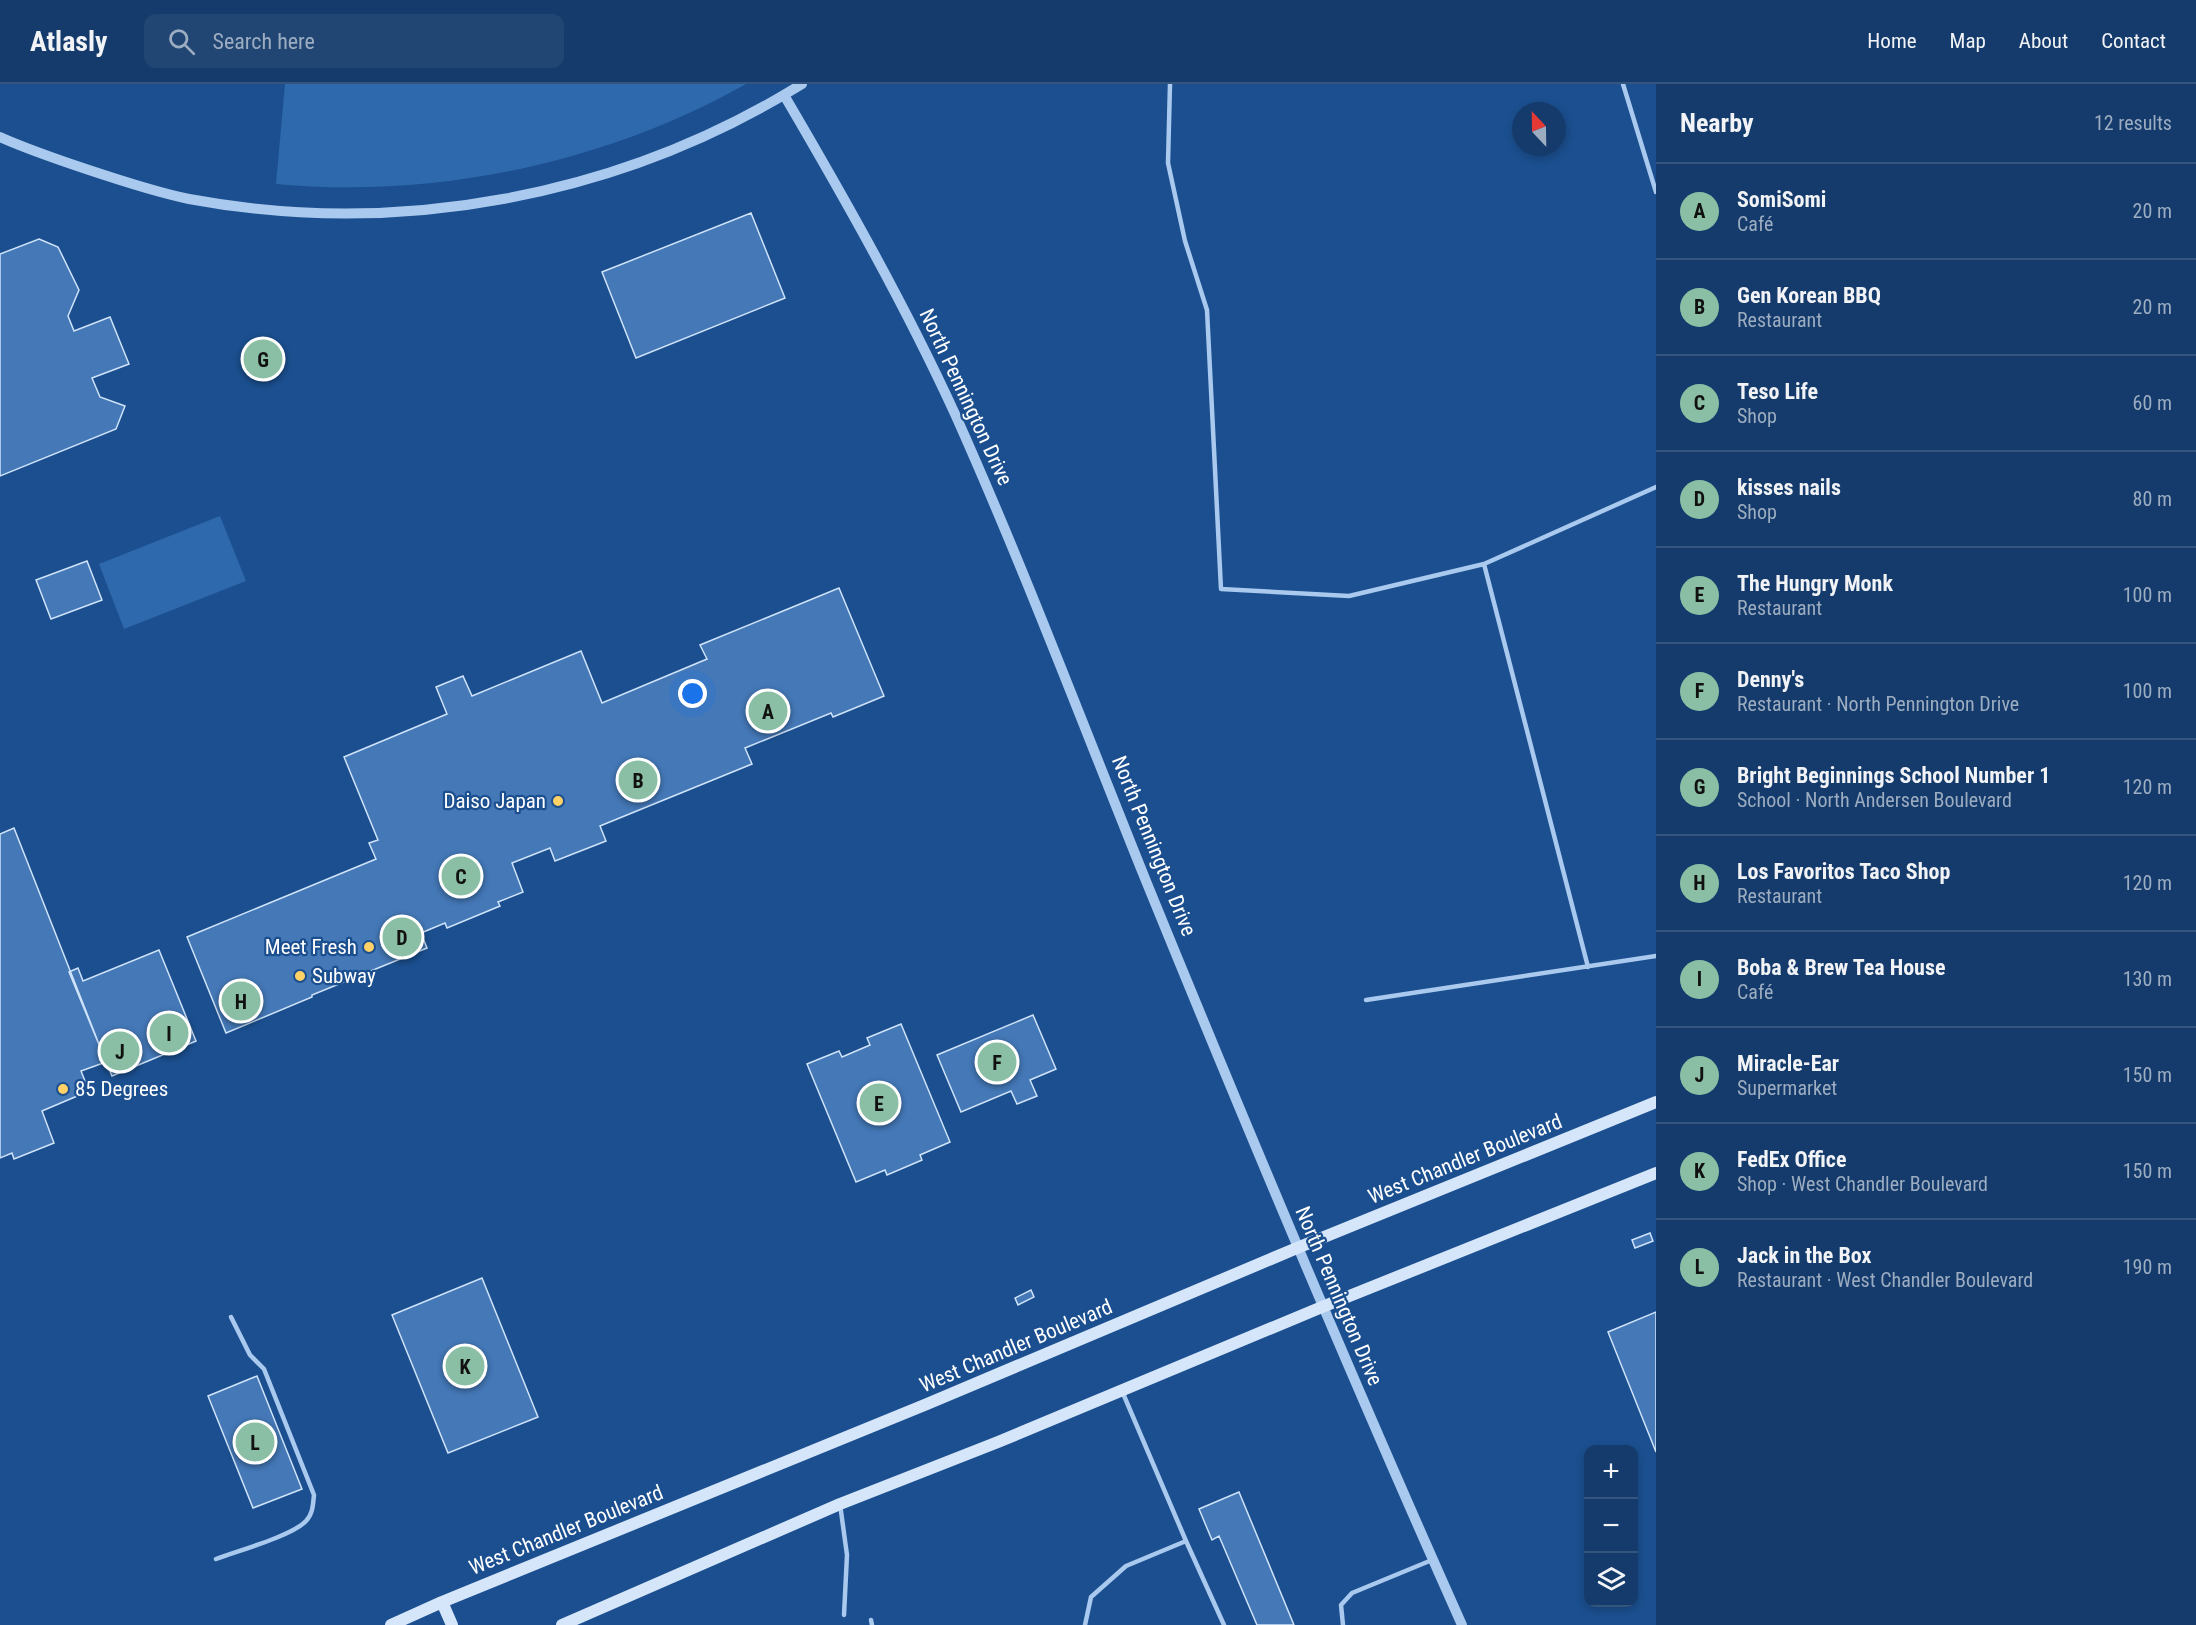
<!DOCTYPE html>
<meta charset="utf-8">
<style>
body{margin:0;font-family:"Roboto Condensed",sans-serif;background:#214673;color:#f1f3f6}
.controls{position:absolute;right:18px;bottom:18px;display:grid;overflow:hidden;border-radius:12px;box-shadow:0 3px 9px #0003}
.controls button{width:54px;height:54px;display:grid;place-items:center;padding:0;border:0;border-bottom:2px solid #33557e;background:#143b6b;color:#f1f3f6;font:30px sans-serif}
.compass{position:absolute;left:1512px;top:18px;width:54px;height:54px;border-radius:50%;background:#143b6b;box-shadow:0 3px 9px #0003;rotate:338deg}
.you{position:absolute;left:693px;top:610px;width:21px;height:21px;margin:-15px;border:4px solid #fff;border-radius:50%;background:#1a73e8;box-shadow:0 0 0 9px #1a73e833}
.badge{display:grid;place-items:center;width:39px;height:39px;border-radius:50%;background:#8abfa5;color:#111;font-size:20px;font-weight:700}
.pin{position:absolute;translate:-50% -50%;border:3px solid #fff;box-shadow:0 2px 6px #0006}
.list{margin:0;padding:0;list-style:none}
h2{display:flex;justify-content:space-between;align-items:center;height:78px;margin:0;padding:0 24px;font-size:26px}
h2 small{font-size:20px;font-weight:400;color:#9dadc1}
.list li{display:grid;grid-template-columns:39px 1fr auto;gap:18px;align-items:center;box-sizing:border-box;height:96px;padding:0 24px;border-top:2px solid #33557e}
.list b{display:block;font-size:22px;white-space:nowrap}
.list p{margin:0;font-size:20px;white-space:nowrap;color:#9dadc1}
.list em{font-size:20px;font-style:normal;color:#9dadc1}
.icon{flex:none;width:33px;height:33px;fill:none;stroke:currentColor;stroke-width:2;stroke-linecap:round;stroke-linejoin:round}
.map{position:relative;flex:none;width:1656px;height:1541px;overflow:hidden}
header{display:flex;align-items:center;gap:36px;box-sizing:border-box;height:84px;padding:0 30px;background:#143b6b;border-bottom:2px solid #33557e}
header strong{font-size:28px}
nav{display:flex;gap:33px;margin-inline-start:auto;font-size:21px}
.search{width:420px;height:54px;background:#214673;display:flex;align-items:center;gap:15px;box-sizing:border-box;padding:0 21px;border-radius:12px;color:#9dadc1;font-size:22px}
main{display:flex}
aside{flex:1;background:#143b6b}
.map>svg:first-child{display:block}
</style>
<header>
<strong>Atlasly</strong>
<div class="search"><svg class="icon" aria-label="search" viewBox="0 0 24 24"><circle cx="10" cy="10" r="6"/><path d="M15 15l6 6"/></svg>Search here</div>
<nav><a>Home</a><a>Map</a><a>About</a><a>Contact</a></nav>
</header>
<main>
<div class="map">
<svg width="1656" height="1541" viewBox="0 0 1656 1541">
<rect width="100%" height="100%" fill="#1b4f8f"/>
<path fill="#2e69ad" d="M 285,0 L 746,0 C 606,79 436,115 276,100 Z
M 220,432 L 246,497 L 124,545 L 99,480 Z"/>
<path fill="#4478b7" stroke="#cfe3fa" stroke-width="1.5" d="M 751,129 L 785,214 L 636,274 L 602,188 Z
M 39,155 L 58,163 L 79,206 L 68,232 L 74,247 L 110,233 L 129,280 L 92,294 L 100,313 L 125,322 L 116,345 L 0,392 L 0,170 Z
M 87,477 L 102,516 L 51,535 L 36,496 Z
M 839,504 L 884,612 L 833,633 L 831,629 L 745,664 L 752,680 L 600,742 L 606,757 L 555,777 L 550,764 L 512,779 L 523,808 L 498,818 L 500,822 L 447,844 L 445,839 L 421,849 L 427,864 L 312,911 L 312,913 L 226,949 L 187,853 L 376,775 L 369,759 L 378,756 L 344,673 L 447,630 L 436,603 L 463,592 L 472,612 L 581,567 L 602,619 L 707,575 L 700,561 Z
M 14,744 L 106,978 L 81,987 L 89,1007 L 42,1027 L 54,1059 L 14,1075 L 12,1069 L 0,1074 L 0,750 Z
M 159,866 L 196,957 L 112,992 L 69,888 L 78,884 L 83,897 Z
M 1033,931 L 1056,985 L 1030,996 L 1037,1012 L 1017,1020 L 1011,1007 L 961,1028 L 937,971 Z
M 901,940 L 950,1058 L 920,1071 L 922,1076 L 887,1091 L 885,1086 L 856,1098 L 807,980 L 839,967 L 842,973 L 870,961 L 867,954 Z
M 1650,1149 L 1653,1157 L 1635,1164 L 1632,1156 Z
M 482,1194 L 538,1333 L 448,1369 L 392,1231 Z
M 1031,1206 L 1034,1213 L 1018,1221 L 1015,1214 Z
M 1656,1228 L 1656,1368 L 1608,1248 Z
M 257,1292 L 302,1405 L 253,1424 L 208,1312 Z
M 1239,1408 L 1294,1541 L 1257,1541 L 1219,1452 L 1212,1456 L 1199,1425 Z"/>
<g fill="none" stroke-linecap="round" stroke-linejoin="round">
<path stroke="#a9c9ee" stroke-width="4.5" d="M 1170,0 L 1168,79 L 1185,157 L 1207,226 L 1221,505 L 1349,512 L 1484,480 L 1656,403
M 1623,0 L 1656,108
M 1484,480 L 1588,883
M 1366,916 L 1656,872
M 840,1420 L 847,1471 L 844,1531
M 1186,1457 L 1224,1541
M 216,1475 C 237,1467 292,1452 306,1437 C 313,1430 313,1420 314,1411 L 264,1285 L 250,1271 L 231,1233
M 871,1536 L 872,1541
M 1085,1541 L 1091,1513 L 1126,1482 L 1186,1457 L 1122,1307
M 1343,1541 L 1341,1521 L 1352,1509 L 1432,1476"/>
<path stroke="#a9c9ee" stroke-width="10" d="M 784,11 C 845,115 905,221 955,330 C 1024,484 1083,641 1146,797 C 1248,1047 1352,1295 1462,1541
M 0,53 C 29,66 59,76 89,86 C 122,97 155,108 189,115 C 399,154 620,113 802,0"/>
<path stroke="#d6e6fa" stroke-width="12" d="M 442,1518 L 452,1541
M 391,1541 L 442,1518 L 927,1320 L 1297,1164 L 1656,1018
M 562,1541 L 840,1420 L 998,1358 L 1322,1223 L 1656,1089"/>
</g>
<g fill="#ffd166" stroke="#1b4f8f" stroke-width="2">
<circle cx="558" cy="717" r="6"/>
<circle cx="369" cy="863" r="6"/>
<circle cx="300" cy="892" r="6"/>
<circle cx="63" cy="1005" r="6"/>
</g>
<g text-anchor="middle" stroke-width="4.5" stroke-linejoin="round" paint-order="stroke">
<g font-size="21" fill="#fff" stroke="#1b4f8f">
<text transform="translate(966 313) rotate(65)" y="7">North Pennington Drive</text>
<text transform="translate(1154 762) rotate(68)" y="7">North Pennington Drive</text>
<text transform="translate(1465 1075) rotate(-22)" y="7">West Chandler Boulevard</text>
<text transform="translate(1339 1212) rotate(67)" y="7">North Pennington Drive</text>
<text transform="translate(1016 1262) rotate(-23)" y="7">West Chandler Boulevard</text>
<text transform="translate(566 1446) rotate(-22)" y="7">West Chandler Boulevard</text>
</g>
<g font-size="21" fill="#fff" stroke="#1b4f8f" text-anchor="end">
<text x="546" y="724">Daiso Japan</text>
<text x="357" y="870">Meet Fresh</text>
<text x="312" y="899" text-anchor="start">Subway</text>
<text x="75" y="1012" text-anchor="start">85 Degrees</text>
</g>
</g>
</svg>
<div class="controls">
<button>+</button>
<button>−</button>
<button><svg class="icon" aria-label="layers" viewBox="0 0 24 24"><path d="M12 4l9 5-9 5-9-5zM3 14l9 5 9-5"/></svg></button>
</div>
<svg class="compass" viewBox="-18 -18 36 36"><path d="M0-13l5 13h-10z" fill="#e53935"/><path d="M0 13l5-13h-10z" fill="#9dadc1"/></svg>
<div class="you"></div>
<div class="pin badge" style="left:768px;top:627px">A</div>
<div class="pin badge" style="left:638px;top:696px">B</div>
<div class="pin badge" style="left:461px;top:792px">C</div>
<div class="pin badge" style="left:402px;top:853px">D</div>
<div class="pin badge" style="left:879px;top:1019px">E</div>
<div class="pin badge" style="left:997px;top:978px">F</div>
<div class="pin badge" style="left:263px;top:275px">G</div>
<div class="pin badge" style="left:241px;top:917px">H</div>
<div class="pin badge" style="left:169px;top:949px">I</div>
<div class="pin badge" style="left:120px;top:967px">J</div>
<div class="pin badge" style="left:465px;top:1282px">K</div>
<div class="pin badge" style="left:255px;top:1358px">L</div>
</div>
<aside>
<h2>Nearby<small>12 results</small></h2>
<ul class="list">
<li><span class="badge">A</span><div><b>SomiSomi</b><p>Café</p></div><em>20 m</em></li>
<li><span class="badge">B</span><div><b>Gen Korean BBQ</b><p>Restaurant</p></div><em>20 m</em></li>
<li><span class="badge">C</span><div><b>Teso Life</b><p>Shop</p></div><em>60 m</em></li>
<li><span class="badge">D</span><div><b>kisses nails</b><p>Shop</p></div><em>80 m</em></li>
<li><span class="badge">E</span><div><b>The Hungry Monk</b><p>Restaurant</p></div><em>100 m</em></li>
<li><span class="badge">F</span><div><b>Denny's</b><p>Restaurant · North Pennington Drive</p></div><em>100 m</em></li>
<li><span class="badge">G</span><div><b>Bright Beginnings School Number 1</b><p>School · North Andersen Boulevard</p></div><em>120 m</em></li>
<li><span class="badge">H</span><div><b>Los Favoritos Taco Shop</b><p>Restaurant</p></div><em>120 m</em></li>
<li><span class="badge">I</span><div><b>Boba &amp; Brew Tea House</b><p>Café</p></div><em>130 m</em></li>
<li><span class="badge">J</span><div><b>Miracle-Ear</b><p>Supermarket</p></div><em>150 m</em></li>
<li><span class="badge">K</span><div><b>FedEx Office</b><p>Shop · West Chandler Boulevard</p></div><em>150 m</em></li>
<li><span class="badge">L</span><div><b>Jack in the Box</b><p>Restaurant · West Chandler Boulevard</p></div><em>190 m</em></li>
</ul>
</aside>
</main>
